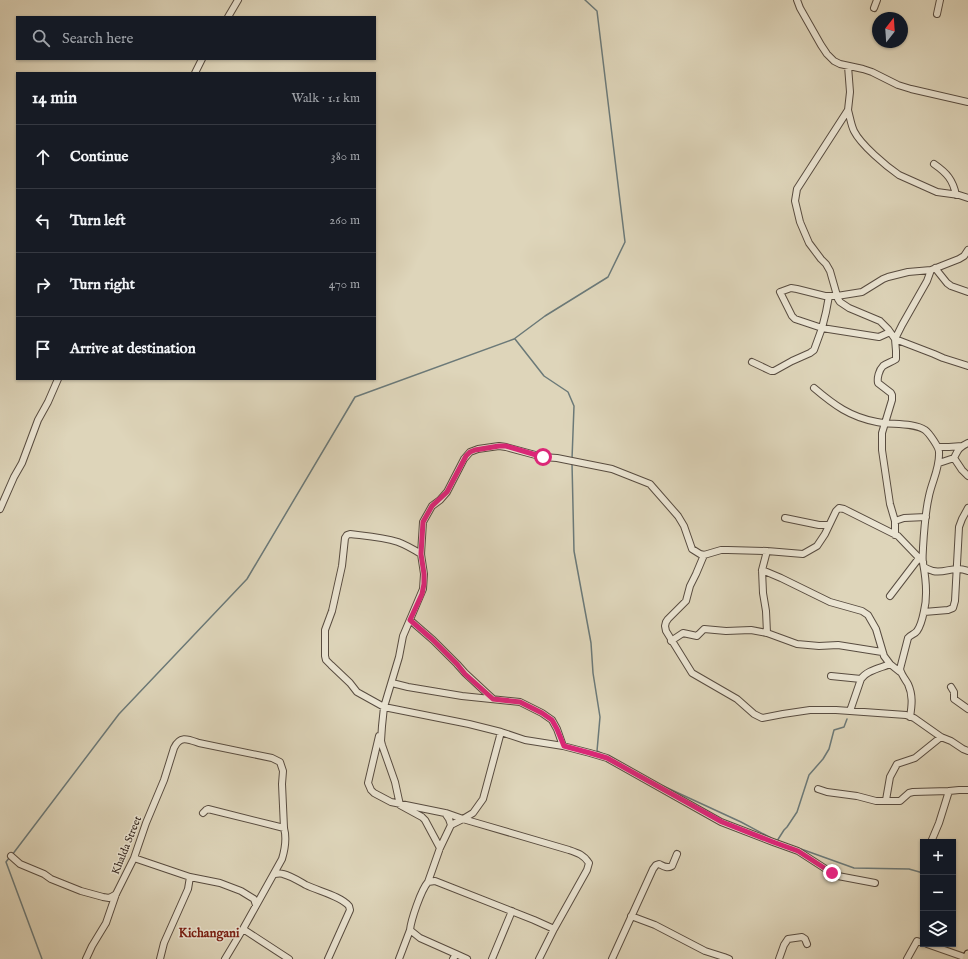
<!DOCTYPE html>
<meta charset="utf-8">
<style>
body{margin:0;font-family:"IM FELL English",serif;background:#242831;color:#f1f3f6}
.controls{position:absolute;right:12px;bottom:12px;display:grid;overflow:hidden;border-radius:0px;box-shadow:0 1px 3px #0004}
.controls button{width:36px;height:36px;display:grid;place-items:center;padding:0;border:0;border-bottom:1px solid #363941;background:#171b24;color:#f1f3f6;font:20px sans-serif}
.compass{position:absolute;left:872px;top:12px;width:36px;height:36px;border-radius:50%;background:#171b24;box-shadow:0 1px 3px #0004;rotate:17deg}
.stop{position:absolute;width:12px;height:12px;margin:-9px;border:3px solid #db2777;border-radius:50%;background:#fff}
.stop.end{background:#db2777;border-color:#fff;box-shadow:0 1px 4px #0008}
.list{margin:0;padding:0;list-style:none}
h2{display:flex;justify-content:space-between;align-items:center;height:52px;margin:0;padding:0 16px;font-size:17px}
h2 small{font-size:13px;font-weight:400;color:#9ea1a6}
.list li{display:grid;grid-template-columns:26px 1fr auto;gap:12px;align-items:center;box-sizing:border-box;height:64px;padding:0 16px;border-top:1px solid #363941}
.list b{display:block;font-size:15px;white-space:nowrap}
.list em{font-size:13px;font-style:normal;color:#9ea1a6}
.icon{flex:none;width:22px;height:22px;fill:none;stroke:currentColor;stroke-width:2;stroke-linecap:round;stroke-linejoin:round}
.map{position:relative;flex:none;width:968px;height:959px;overflow:hidden}
.search{position:absolute;background:#171b24;box-shadow:0 1px 3px #0004;left:16px;top:16px;width:360px;height:44px;display:flex;align-items:center;gap:10px;box-sizing:border-box;padding:0 14px;border-radius:0px;color:#9ea1a6;font-size:15px}
.panel{position:absolute;background:#171b24;box-shadow:0 1px 3px #0004;left:16px;top:72px;width:360px;height:308px;border-radius:0px}
.map>svg:first-child{display:block}
</style>
<div class="map">
<svg width="968" height="959" viewBox="0 0 968 959">
<rect width="100%" height="100%" fill="#ded5ba"/>
<filter id="stains"><feTurbulence type="fractalNoise" baseFrequency=".005" numOctaves="4"/><feColorMatrix values="0 0 0 0 .2 0 0 0 0 .09 0 0 0 0 .02 0 0 0 .5 -.17"/></filter>
<radialGradient id="worn" r=".72"><stop offset=".6" stop-color="#630" stop-opacity="0"/><stop offset="1" stop-color="#630" stop-opacity=".3"/></radialGradient>
<g fill="none" stroke-linecap="round" stroke-linejoin="round">
<path stroke="#6b7978" stroke-width="1.5" d="M 515,339 L 544,376 L 568,392 L 574,406 L 572,459
M 572,463 L 574,551 L 591,643 L 593,673 L 600,717 L 597,751 L 605,755
M 663,786 L 741,822 L 771,838
M 777,841 L 784,830 L 787,827 L 797,812 L 809,775 L 823,759 L 829,749 L 834,730 L 844,727 L 847,719
M 801,849 L 854,868 L 909,869 L 923,873
M 12,855 L 119,714 L 247,579 L 355,397 L 514,339 L 545,316 L 608,277 L 625,242 L 597,11 L 585,0
M 9,858 L 6,862 L 42,959"/>
<defs>
<path id="minor" d="M 797,0 L 800,8 L 821,45 L 827,54 L 834,61 L 840,64 L 863,69 L 872,72 L 898,85 L 911,89 L 968,102
M 874,8 L 877,0
M 937,14 L 940,0
M 228,17 L 238,0
M 848,66 L 850,92 L 848,110 L 797,189 L 795,201 L 800,222 L 809,243 L 821,259 L 826,264 L 830,271 L 838,299 L 840,302 L 849,308 L 880,321 L 888,329 L 895,339 L 934,354 L 943,358 L 968,366
M 195,73 L 202,59
M 848,110 C 850,117 851,125 854,131 C 861,145 886,166 899,175 L 937,192 L 959,195 L 968,198
M 934,164 C 947,173 953,180 956,195
M 935,268 L 947,283 L 951,286 L 968,292
M 890,332 L 879,337 L 822,328 L 795,319 L 792,316 L 780,292 L 791,288 L 797,289 L 825,296 L 837,296 L 862,292 L 883,279 L 888,277 L 908,272 L 931,270 L 959,259 L 964,256 L 968,250
M 752,362 L 771,371 L 774,371 L 792,361 L 810,353 L 814,350 L 822,328 L 826,312 L 829,296
M 814,388 C 834,405 850,417 877,422 C 890,425 913,422 925,430 C 929,433 939,447 939,452 C 940,468 932,481 929,496 C 925,513 924,531 923,548 C 923,552 922,558 923,563 C 926,579 928,595 924,611 C 923,616 920,627 917,631 C 915,634 910,635 908,638 L 900,669 C 901,674 905,679 908,684 C 913,695 912,705 910,717
M 938,447 L 949,447 L 962,446
M 954,458 L 962,470 L 968,476
M 939,463 L 954,458 C 958,450 959,447 968,443
M 0,509 L 14,477 L 22,463 L 38,420 L 48,402 L 58,379
M 785,518 L 819,525 L 829,525
M 895,521 L 904,518 L 926,517
M 895,535 L 895,521 L 890,504 L 882,450 L 882,433 L 892,400 L 892,395 L 891,393 L 878,383 C 877,378 879,370 883,366 C 887,363 892,362 896,359 L 896,351 L 895,339 L 902,325 L 927,281 L 931,270
M 767,551 L 762,570 L 763,593 L 766,611 L 767,633
M 421,554 C 413,549 406,545 398,542 C 382,537 366,536 350,534 L 347,535 L 345,538 L 342,566 L 332,611 L 325,630 L 325,656 L 326,660 L 331,665 L 350,683 L 357,692 L 384,707 L 469,724 L 501,732 L 525,740 L 563,746 L 590,753 L 607,758 L 721,822 L 773,842 L 798,851 L 832,873 L 838,876 L 875,883
M 704,555 L 696,574 L 690,586 L 686,601 L 668,619 L 666,622 L 665,626 L 666,631 L 692,673 L 737,699 L 754,714 L 762,718 L 783,714 L 810,710 L 836,710 L 906,715 L 914,718 L 941,737 L 951,741 L 963,749 L 968,751
M 924,567 C 927,569 930,570 933,571 C 945,574 954,565 968,571
M 762,570 L 781,578 L 830,602 L 862,611 L 868,615 L 876,629 L 884,656 L 890,664 L 900,672
M 890,596 L 919,558
M 924,612 L 948,610 L 953,608 L 955,601 L 959,527 L 962,519 L 968,508
M 410,620 L 433,640 L 457,664 L 465,673 L 493,699
M 671,641 L 683,633 L 697,636 L 704,629 L 726,631 L 751,630 L 767,633 L 797,644 L 819,646 L 838,645 L 882,652
M 831,676 L 861,679
M 392,683 L 408,687 L 462,696 L 520,702 L 542,713 L 552,720 L 557,729 L 563,746
M 951,687 L 954,692 L 954,699 L 968,709
M 850,711 L 861,679 C 867,670 881,668 890,664
M 379,736 L 368,783 L 371,790 L 374,793 L 391,802 L 445,813 L 449,819 L 451,825
M 818,789 L 827,792 L 857,796 L 876,801 L 900,801 L 909,793 L 913,792 L 949,791 L 959,790 L 968,790
M 886,800 L 890,777 L 897,764 L 915,758 L 941,737
M 203,813 L 206,810 L 208,809 L 284,828
M 446,813 L 463,819 L 473,813 L 483,799 L 486,788 L 501,732
M 931,842 L 939,823 L 949,791
M 440,848 L 425,820 L 422,817 L 400,805 L 395,782 L 382,745 L 381,741 L 382,726 L 384,707 L 399,657 L 403,636 L 423,589 L 424,574 L 421,554 L 423,522 L 432,506 L 440,500 L 447,492 L 464,459 L 470,452 L 478,449 L 499,446 L 506,447 L 543,457 L 557,458 L 612,469 L 650,484 L 678,516 L 684,526 L 692,549 L 700,554 L 704,555 L 721,550 L 728,550 L 767,551 L 803,554 L 817,546 L 825,534 L 836,511 L 839,508 L 844,509 L 898,536 L 923,562
M 11,856 L 20,864 L 44,874 L 51,879 L 81,891 L 103,897 L 109,898 L 113,896 L 116,894
M 134,858 L 190,877 L 220,883 L 241,891 L 254,899 L 256,905
M 274,874 C 277,874 280,873 283,874 C 291,876 299,881 306,885 C 318,891 341,896 349,906 L 350,910 L 328,959
M 428,882 L 440,848 L 451,825 L 463,819 L 569,850 C 578,853 584,855 589,863 L 587,870 L 554,929 L 539,959
M 631,916 L 655,925 L 705,951 L 724,957 L 729,959
M 243,929 L 289,959
M 927,944 L 967,958
M 456,954 L 467,959
M 86,959 L 92,946 L 106,923 L 116,894 L 134,858 L 146,823 L 164,780 L 174,748 C 180,735 188,739 199,743 L 272,758 L 280,762 L 283,771 L 282,784 L 284,828 C 287,839 285,849 282,859 L 243,929 L 225,959
M 160,959 L 164,943 L 188,889 L 190,877
M 399,959 L 410,930
M 453,959 L 456,954 L 420,938 L 410,930 C 411,920 421,890 428,882 L 435,881 L 534,920 L 554,929
M 492,959 L 512,911
M 612,959 L 653,869 L 656,865 L 659,864 C 663,866 667,869 672,866 L 677,854
M 779,959 L 784,945 L 788,939 L 802,937 L 805,939 L 807,944
M 907,959 L 917,941 L 923,943"/>
<path id="major" d="M 966,959 L 968,954"/>
</defs>
<use href="#minor" stroke="#584c40" stroke-width="8"/>
<use href="#major" stroke="#2b1e17" stroke-width="9"/>
<use href="#minor" stroke="#eae4d2" stroke-width="6"/>
<use href="#major" stroke="#ded5ba" stroke-width="7"/>
</g>
<g fill="none" stroke-linecap="round" stroke-linejoin="round">
<path stroke="#db2777" stroke-width="5" d="M 543,457 L 506,446 L 499,446 L 475,450 L 470,452 L 466,456 L 447,492 L 432,506 L 423,522 L 421,554 L 424,574 L 424,584 L 422,594 L 410,620 L 433,640 L 457,664 L 465,674 L 493,699 L 520,702 L 542,713 L 552,720 L 557,729 L 564,746 L 590,753 L 607,758 L 722,822 L 773,842 L 798,851 L 832,873"/>
</g>
<g text-anchor="middle" stroke-width="3" stroke-linejoin="round" paint-order="stroke">
<g font-size="11" fill="#2b1e17" stroke="#eae4d2">
<text transform="translate(126 845) rotate(-68)" y="4">Khalda Street</text>
</g>
<g font-size="13" font-weight="bold" fill="#7a1f14" stroke="#eae4d2">
<text x="209" y="937">Kichangani</text>
</g>
</g>
<rect width="100%" height="100%" filter="url(#stains)"/>
<rect width="100%" height="100%" fill="url(#worn)"/>
</svg>
<div class="controls">
<button>+</button>
<button>−</button>
<button><svg class="icon" aria-label="layers" viewBox="0 0 24 24"><path d="M12 4l9 5-9 5-9-5zM3 14l9 5 9-5"/></svg></button>
</div>
<svg class="compass" viewBox="-18 -18 36 36"><path d="M0-13l5 13h-10z" fill="#e53935"/><path d="M0 13l5-13h-10z" fill="#9ea1a6"/></svg>
<div class="stop" style="left:543px;top:457px"></div>
<div class="stop end" style="left:832px;top:873px"></div>
<div class="search"><svg class="icon" aria-label="search" viewBox="0 0 24 24"><circle cx="10" cy="10" r="6"/><path d="M15 15l6 6"/></svg>Search here</div>
<section class="panel">
<h2>14 min<small>Walk · 1.1 km</small></h2>
<ul class="list">
<li><svg class="icon" aria-label="ahead" viewBox="0 0 24 24"><path d="M12 20V5M6 11l6-6 6 6"/></svg><div><b>Continue</b></div><em>380 m</em></li>
<li><svg class="icon" aria-label="left" viewBox="0 0 24 24"><path d="M17 20v-9H6M10 6l-5 5 5 5"/></svg><div><b>Turn left</b></div><em>260 m</em></li>
<li><svg class="icon" aria-label="right" viewBox="0 0 24 24"><path d="M7 20v-9h11M14 6l5 5-5 5"/></svg><div><b>Turn right</b></div><em>470 m</em></li>
<li><svg class="icon" aria-label="arrive" viewBox="0 0 24 24"><path d="M6 21V4h12l-3 4 3 4H6"/></svg><div><b>Arrive at destination</b></div></li>
</ul>
</section>
</div>
